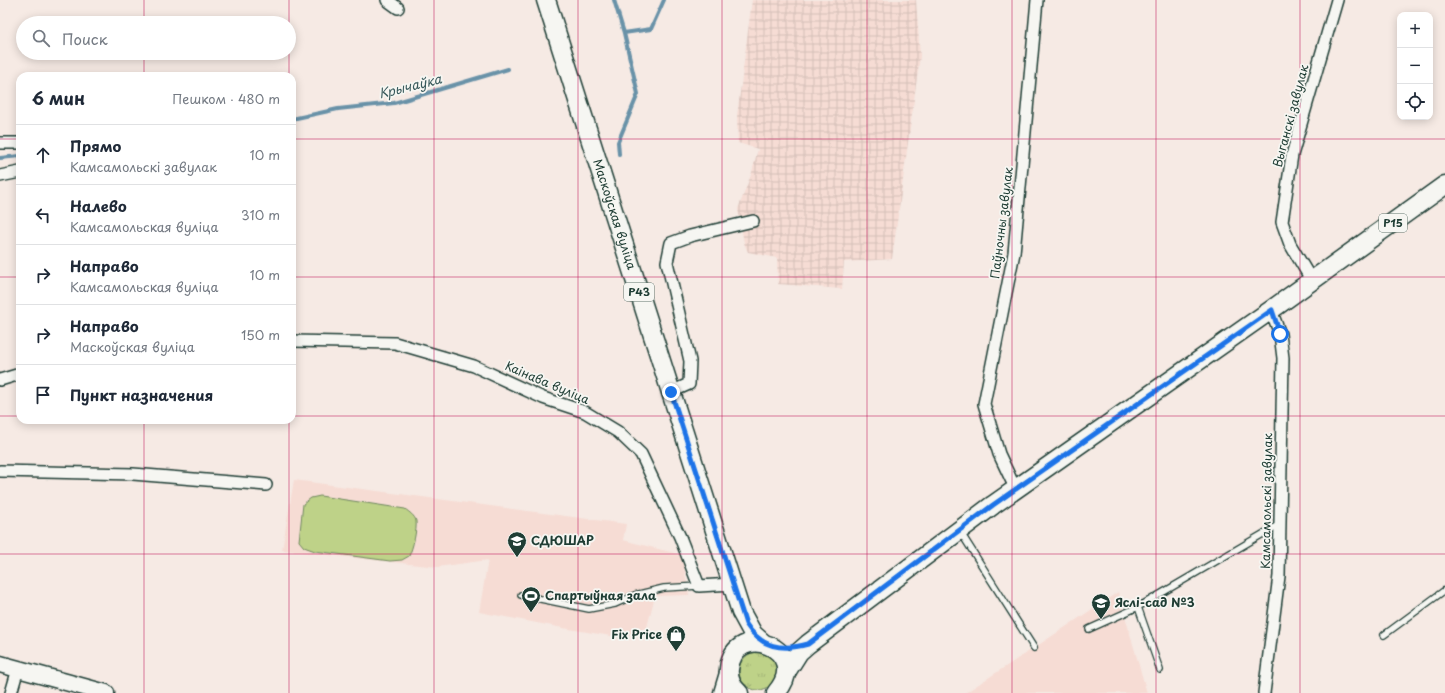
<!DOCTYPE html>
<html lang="ru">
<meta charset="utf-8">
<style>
body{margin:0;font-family:"Playpen Sans",sans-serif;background:#f6f6f7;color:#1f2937}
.controls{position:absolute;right:12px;top:12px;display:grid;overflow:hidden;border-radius:8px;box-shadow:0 2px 10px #0003}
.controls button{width:36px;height:36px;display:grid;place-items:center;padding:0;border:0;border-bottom:1px solid #e0e1e3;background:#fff;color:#1f2937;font:20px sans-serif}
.stop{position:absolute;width:12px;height:12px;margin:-9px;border:3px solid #1a73e8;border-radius:50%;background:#fff}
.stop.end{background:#1a73e8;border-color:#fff;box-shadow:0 1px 4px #0008}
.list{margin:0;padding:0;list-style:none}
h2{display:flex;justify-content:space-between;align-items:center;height:52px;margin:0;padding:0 16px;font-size:17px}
h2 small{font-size:13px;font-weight:400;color:#747a83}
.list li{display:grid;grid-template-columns:26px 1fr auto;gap:12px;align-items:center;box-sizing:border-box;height:60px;padding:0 16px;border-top:1px solid #e0e1e3}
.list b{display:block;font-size:15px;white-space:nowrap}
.list p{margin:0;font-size:13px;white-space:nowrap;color:#747a83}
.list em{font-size:13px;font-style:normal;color:#747a83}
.icon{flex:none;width:22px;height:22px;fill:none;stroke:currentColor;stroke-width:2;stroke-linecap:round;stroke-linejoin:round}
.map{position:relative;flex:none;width:1445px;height:693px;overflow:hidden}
.search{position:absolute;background:#fff;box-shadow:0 2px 10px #0003;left:16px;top:16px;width:280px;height:44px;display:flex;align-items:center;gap:10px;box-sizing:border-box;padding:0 14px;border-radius:22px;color:#747a83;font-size:15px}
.panel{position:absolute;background:#fff;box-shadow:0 2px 10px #0003;left:16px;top:72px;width:280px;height:352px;border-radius:12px}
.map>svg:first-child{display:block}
</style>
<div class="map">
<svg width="1445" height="693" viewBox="0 0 1445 693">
<defs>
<pattern id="industrial-grid" width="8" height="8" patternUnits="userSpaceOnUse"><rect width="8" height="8" fill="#f6dcd4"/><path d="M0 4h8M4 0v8" fill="none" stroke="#d2beb7"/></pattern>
<pattern id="grass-tufts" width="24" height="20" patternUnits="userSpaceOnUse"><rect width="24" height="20" fill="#bed288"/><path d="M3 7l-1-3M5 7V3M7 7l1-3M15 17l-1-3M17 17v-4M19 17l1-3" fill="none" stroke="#a3b576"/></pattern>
</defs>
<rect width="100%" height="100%" fill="#f6eae4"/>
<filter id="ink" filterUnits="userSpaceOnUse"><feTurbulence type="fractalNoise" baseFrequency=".025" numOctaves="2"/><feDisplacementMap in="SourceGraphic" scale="8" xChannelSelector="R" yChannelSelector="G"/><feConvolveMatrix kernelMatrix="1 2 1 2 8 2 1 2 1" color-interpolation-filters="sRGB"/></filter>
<g filter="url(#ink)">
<path fill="#f6dcd4" d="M 294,480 L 626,524 L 623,540 L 682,555 L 689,595 L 655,596 L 647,627 L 623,638 L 563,628 L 479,612 L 488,560 L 437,567 L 282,550 Z
M 1118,592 L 1147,693 L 965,693 L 1034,648 Z"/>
<path fill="url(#industrial-grid)" d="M 752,0 L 916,0 L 920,56 L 892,259 L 844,262 L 842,289 L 778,284 L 777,258 L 748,252 L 744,243 L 738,209 L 752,172 L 758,149 L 738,143 L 737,116 Z"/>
<path fill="url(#grass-tufts)" stroke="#6e885e" d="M739 671a19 19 0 1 1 38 0a19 19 0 1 1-38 0Z"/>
<path fill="#bed288" stroke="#6e885e" d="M 320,496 L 405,509 C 409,512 415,516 416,521 C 417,531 413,547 409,556 L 402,560 L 390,561 L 315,551 L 304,547 L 299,541 L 303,504 L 311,498 Z"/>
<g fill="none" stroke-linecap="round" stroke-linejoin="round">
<path stroke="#6992a8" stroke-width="4" d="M 614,0 L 624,33 L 638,94 L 618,142 L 619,154
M 624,33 L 651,29 L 664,0
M 292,119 L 338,109 L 394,103 L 508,69
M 0,158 L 20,156"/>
<defs>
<path id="service" d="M 961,533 L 1034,648
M 521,595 L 589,609 L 615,604 L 635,595 L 664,588 L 699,586
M 1138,607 L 1160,670
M 1089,629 L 1138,607 L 1280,524
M 1384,635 L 1445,590"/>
<path id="minor" d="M 387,0 L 398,8
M 0,143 L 20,143
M 0,176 L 20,172
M 1312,281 L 1290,244 L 1282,222 L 1292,155 L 1337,0
M 292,341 L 395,343 L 474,366 L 543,398 L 585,412 L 618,432 L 641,454 L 680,537 L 699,586 L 732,584
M 0,380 L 20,374
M 671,392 L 689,384 L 690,361 L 667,262 L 671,243 L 690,236 L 753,221
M 0,471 L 133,474 L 266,485
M 1016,490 L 999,454 L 984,404 L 1014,253 L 1037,0
M 11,693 L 18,669
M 1264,693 L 1279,576 L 1283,358 L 1280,334 L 1271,310"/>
<path id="secondary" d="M 0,664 L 106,693
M 722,693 L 728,673"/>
<g id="primary">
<path id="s1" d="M 546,0 L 741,612 L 753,634 L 762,642"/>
<path d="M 787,671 L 799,652 L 808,644 L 993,505 L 1271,310 L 1445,185"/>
<path d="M 739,693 C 732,687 728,678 729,669 C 734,618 814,649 776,693"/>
</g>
</defs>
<use href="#service" stroke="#1f3d34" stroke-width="8"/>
<use href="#minor" stroke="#1f3d34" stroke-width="14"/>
<use href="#secondary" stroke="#1f3d34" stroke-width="19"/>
<use href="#primary" stroke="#1f3d34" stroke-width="21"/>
<use href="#service" stroke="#f6f6f2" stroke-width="5.5"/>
<use href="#minor" stroke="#f6f6f2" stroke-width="11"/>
<use href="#secondary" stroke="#f6f6f2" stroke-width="16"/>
<use href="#primary" stroke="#f6f6f2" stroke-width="18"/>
</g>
</g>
<g fill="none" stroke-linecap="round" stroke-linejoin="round" filter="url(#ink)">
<path stroke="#1a73e8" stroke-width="5" d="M 671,392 L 746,624 C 761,648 782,651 808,644 L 993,505 L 1272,310 L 1280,334"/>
</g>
<path fill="none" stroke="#c2185b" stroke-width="1" stroke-opacity="0.55" d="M 144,0 L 144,23M 289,0 L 289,23M 434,0 L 434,693M 578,0 L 578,693M 722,0 L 722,693M 867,0 L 867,693M 1012,0 L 1012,693M 1156,0 L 1156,693M 1300,0 L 1300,693M 289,23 L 289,53M 144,53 L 144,76M 289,53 L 289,76M 0,139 L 20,139M 292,139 L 1445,139M 0,277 L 20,277M 292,277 L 1445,277M 0,416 L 20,416M 292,416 L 1445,416M 144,420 L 144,693M 289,420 L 289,693M 0,554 L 1445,554"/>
<defs>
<symbol id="school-pin" viewBox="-11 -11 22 30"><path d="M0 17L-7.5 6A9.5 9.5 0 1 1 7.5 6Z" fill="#1f3d34" stroke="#f6f6f2"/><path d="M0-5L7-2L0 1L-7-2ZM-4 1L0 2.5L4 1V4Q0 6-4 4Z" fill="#fff"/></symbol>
<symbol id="stadium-pin" viewBox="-11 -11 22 30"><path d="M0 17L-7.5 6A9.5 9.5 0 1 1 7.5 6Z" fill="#1f3d34" stroke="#f6f6f2"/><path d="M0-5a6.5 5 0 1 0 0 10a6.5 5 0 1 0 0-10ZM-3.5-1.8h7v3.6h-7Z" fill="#fff"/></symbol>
<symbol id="shop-pin" viewBox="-11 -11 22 30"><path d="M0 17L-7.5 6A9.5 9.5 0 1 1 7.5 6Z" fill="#1f3d34" stroke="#f6f6f2"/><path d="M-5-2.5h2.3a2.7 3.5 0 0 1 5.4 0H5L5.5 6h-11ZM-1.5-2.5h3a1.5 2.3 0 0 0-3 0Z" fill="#fff"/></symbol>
</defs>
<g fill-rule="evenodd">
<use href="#school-pin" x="506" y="530" width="22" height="30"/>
<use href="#stadium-pin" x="520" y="585" width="22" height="30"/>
<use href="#school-pin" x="1090" y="592" width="22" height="30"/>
<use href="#shop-pin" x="665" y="624" width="22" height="30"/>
</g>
<g text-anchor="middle" stroke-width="3.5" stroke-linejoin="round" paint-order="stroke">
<g fill="#f6f6f2" stroke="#60746d" stroke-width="1">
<rect x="1379" y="214" width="28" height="18" rx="3"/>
<rect x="624" y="283" width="30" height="18" rx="3"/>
</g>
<g font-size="11" font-weight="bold" fill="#1f3d34">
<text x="1393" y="227">Р15</text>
<text x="639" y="296">Р43</text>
</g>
<g font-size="12" fill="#1f3d34" stroke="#f6f6f2">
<text transform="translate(1291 116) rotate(-75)" y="4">Выганскі завулак</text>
<text dy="4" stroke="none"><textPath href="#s1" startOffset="225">Маскоўская вуліца</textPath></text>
<text transform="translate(1002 223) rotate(-83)" y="4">Паўночны завулак</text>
<text transform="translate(547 383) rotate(23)" y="4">Каінава вуліца</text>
<text transform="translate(1267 501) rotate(-89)" y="4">Камсамольскі завулак</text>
</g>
<g font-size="12" font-weight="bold" fill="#1f3d34" stroke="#f6f6f2" text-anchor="start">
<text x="531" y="545">СДЮШАР</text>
<text x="545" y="600">Спартыўная зала</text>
<text x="1115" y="607">Яслі-сад №3</text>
<text x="662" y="639" text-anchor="end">Fix Price</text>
</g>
<g font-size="13" font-style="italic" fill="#38595b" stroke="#f6f6f2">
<text transform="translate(410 86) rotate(-14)" y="5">Крычаўка</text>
</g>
</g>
</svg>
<div class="controls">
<button>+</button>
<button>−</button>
<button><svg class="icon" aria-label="locate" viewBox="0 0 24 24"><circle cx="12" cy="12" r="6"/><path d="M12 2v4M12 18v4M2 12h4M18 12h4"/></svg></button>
</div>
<div class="stop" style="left:1280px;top:334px"></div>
<div class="stop end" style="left:671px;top:392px"></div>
<div class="search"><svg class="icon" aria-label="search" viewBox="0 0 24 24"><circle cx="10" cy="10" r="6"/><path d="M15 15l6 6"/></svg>Поиск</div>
<section class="panel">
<h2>6 мин<small>Пешком · 480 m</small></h2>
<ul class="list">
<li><svg class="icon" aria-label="ahead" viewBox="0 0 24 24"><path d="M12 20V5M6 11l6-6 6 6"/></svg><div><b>Прямо</b><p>Камсамольскі завулак</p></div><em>10 m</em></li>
<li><svg class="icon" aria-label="left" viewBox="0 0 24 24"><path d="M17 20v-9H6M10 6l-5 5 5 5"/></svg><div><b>Налево</b><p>Камсамольская вуліца</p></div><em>310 m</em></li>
<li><svg class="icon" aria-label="right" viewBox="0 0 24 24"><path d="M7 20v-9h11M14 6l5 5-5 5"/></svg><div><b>Направо</b><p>Камсамольская вуліца</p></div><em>10 m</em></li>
<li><svg class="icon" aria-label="right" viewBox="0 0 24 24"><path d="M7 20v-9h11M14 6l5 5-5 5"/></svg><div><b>Направо</b><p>Маскоўская вуліца</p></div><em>150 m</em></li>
<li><svg class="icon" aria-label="arrive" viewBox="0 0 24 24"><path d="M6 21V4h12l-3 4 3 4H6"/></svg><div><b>Пункт назначения</b></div></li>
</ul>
</section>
</div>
